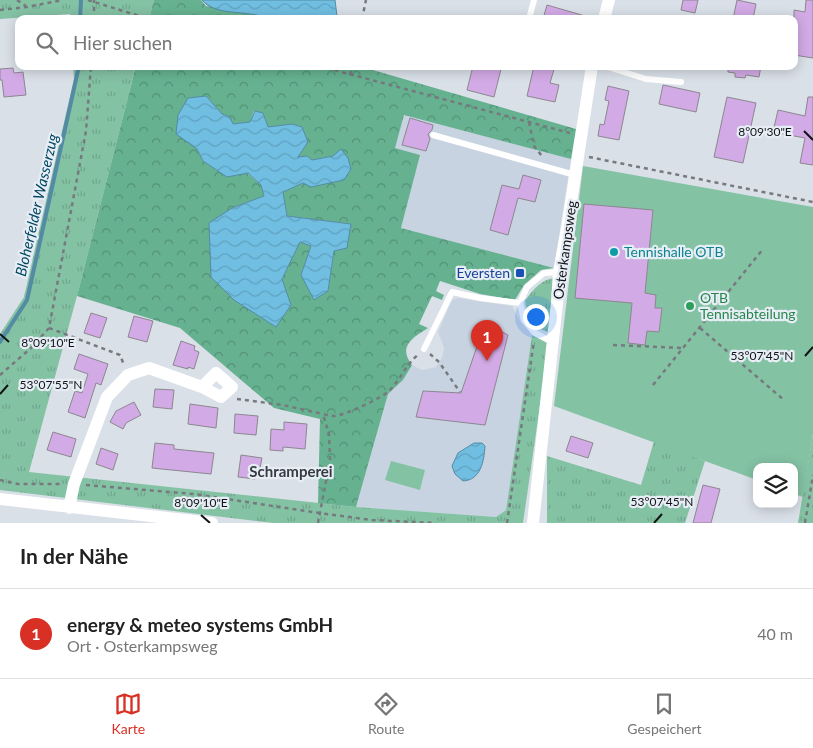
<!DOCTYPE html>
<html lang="de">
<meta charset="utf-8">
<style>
body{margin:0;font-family:Lato,sans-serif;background:#f2f2f2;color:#222}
.controls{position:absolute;right:15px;bottom:15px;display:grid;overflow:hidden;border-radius:10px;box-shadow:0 2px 12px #0003}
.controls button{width:45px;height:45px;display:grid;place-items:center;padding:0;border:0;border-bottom:1px solid #e0e0e0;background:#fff;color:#222;font:25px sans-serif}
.you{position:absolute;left:535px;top:316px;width:18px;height:18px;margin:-12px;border:4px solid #fff;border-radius:50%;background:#1a73e8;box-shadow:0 0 0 8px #1a73e833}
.badge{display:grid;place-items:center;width:32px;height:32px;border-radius:50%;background:#d93025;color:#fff;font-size:16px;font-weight:700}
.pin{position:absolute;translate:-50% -41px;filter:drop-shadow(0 1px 2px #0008)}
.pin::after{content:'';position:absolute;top:26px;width:18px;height:15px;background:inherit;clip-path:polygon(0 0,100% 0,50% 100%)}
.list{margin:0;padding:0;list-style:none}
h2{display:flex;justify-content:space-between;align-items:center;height:65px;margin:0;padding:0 20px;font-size:21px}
h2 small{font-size:16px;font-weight:400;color:#767676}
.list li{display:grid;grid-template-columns:32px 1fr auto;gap:15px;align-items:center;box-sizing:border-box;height:90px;padding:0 20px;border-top:1px solid #e0e0e0}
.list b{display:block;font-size:19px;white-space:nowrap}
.list p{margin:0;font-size:16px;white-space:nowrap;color:#767676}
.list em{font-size:16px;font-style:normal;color:#767676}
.icon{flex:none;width:28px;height:28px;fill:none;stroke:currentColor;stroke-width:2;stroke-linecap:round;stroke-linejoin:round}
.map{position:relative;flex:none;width:813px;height:523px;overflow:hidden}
.search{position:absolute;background:#fff;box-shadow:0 2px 12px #0003;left:15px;right:15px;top:15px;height:55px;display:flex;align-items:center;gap:12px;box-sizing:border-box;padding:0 18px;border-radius:10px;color:#767676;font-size:19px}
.sheet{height:155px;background:#fff}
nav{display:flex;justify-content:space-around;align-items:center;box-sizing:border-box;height:70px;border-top:1px solid #e0e0e0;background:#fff;font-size:14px;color:#767676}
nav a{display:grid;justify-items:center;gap:2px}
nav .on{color:#d93025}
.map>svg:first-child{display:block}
</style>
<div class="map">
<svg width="813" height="523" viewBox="0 0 813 523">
<defs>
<pattern id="grass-tufts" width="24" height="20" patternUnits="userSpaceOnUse" patternTransform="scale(1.25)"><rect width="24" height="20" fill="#84c2a4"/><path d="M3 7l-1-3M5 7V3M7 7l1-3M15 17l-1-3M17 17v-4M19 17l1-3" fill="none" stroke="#71a68c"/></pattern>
<pattern id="forest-crowns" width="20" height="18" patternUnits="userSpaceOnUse" patternTransform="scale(1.25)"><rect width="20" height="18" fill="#66b290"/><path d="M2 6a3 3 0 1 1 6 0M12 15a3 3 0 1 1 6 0" fill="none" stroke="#539075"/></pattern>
<pattern id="water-waves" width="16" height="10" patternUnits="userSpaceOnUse" patternTransform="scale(1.25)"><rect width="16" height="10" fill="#70bee1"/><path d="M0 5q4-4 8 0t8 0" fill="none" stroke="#60a2c0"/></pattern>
</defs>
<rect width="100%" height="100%" fill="#dae0e8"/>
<path fill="#c8d3e1" d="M 404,114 L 571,159 L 554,268 L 401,228 L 419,155 L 395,148 Z
M 458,298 L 512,306 L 520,321 L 532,335 L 506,510 L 496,517 L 356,507 L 388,394 L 403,380 L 412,365 L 422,370 L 436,367 L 442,358 L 444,348 L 438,332 L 452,300 Z"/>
<path fill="url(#grass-tufts)" d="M 0,0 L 154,0 L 149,19 L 70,19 L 70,14 L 0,19 Z
M 73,66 L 136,66 L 77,296 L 29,472 L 356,507 L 496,517 L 506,510 L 532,335 L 549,343 L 523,523 L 273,523 L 0,490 L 0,334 L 24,297 L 74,79 Z
M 555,278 L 548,332 C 530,326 528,319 525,301 C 533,289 542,279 555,278 Z
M 813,434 L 813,523 L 798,523 Z
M 654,441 L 705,461 L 685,523 L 547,523 L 547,456 L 641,485 Z"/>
<path fill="url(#forest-crowns)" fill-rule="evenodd" d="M 154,0 L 201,0 L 206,6 L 259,14 L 268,19 L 149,19 Z
M 136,66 L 359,66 L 576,129 L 571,159 L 404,115 L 395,148 L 420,155 L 401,228 L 554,268 L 541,270 L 524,285 L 515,300 L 480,294 L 440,281 L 436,291 L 444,295 L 442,300 L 432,296 L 419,324 L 428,328 C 414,337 397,346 412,365 L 403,380 L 388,394 L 356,507 L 318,503 L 320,419 L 274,408 L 180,328 L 77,296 ZM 206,96 L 222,114 L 230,117 L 233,124 L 250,122 L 254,111 L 263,113 L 268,127 L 292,124 L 298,157 L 307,156 L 312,160 L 333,156 L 303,183 L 283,192 L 287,216 L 351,224 L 334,251 L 328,291 L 301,275 L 311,246 L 300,241 L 282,279 L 232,208 L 264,196 L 261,185 L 247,173 L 203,161 L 197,149 Z"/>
<path fill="#84c2a4" d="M 583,166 L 813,207 L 813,434 L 803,497 L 794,494 L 794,467 L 757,467 L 757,480 L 554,406 Z
M 391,461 L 425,470 L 420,490 L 385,480 Z"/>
<path fill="url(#water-waves)" stroke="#548ba4" d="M 202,0 L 335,0 L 337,16 L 335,19 L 268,19 C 249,9 215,17 202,0 Z
M 206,96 L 222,114 L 230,117 L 233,124 L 250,122 L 255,111 L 263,113 L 268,127 L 292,124 L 302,127 L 308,142 L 298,157 L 307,156 L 312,160 L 333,156 L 341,149 L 348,158 L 351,169 L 344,180 L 311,187 L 303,183 L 283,192 L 287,216 L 351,224 L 347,248 L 334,251 L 328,291 L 314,300 L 301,275 L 311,246 L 300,242 L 282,279 L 291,305 L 276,327 L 234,300 L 211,277 L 209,223 L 232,208 L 264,196 L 261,185 L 248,173 L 227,177 L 203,161 L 197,149 L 176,134 L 178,115 L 188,98 Z
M 474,443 L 482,443 L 485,446 C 484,461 481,480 463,481 L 455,474 L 452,466 L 458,453 Z"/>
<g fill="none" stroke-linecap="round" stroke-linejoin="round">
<path stroke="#548ba4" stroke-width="4" d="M 80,19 L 81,0
M 0,342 L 27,300 L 79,66"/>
</g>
<path fill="#d2aae5" stroke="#8c878f" d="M 683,0 L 698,0 L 695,13 L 681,10 Z
M 737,0 L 756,4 L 753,19 L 733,19 Z
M 806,0 L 813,0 L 813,58 L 794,55 L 794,10 L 805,12 Z
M 547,5 L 585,16 L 585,19 L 543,19 Z
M 473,66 L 489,66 L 501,69 L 494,97 L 467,90 Z
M 534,66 L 555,66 L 550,83 L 559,85 L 555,102 L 527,96 Z
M 728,66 L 761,66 L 759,77 L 746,75 L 745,78 L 735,77 L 735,73 L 728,72 Z
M 13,68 L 14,73 L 23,72 L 26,95 L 4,97 L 2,80 L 0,80 L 0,69 Z
M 663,85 L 700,93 L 696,112 L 659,104 Z
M 608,86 L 629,91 L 619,140 L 598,136 L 600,124 L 604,125 L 609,101 L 605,100 Z
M 727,97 L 756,103 L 743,163 L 714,157 Z
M 808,97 L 813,97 L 813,165 L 800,163 L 805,138 L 773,132 L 778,110 L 805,116 Z
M 410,118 L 433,125 L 432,130 L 428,134 L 430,139 L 426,151 L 402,145 Z
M 523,175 L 541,180 L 535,202 L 518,198 L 508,235 L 490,230 L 502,185 L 519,189 Z
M 584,204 L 653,210 L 645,293 L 656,295 L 655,308 L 662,308 L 659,332 L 647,331 L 645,345 L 628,343 L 632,303 L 575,298 Z
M 91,313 L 107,318 L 100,338 L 84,333 Z
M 134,316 L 153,321 L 147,342 L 128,337 Z
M 485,323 L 508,335 L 485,425 L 416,417 L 423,391 L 461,393 Z
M 181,341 L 195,346 L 194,350 L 199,352 L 194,369 L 188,367 L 188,369 L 173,365 Z
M 79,354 L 108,364 L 101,385 L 96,383 L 85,418 L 68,412 L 75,391 L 82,393 L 88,374 L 74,369 Z
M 155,389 L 174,390 L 172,409 L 153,407 Z
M 134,402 L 141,415 L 126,423 L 123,429 L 110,422 L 116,411 Z
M 190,404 L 218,408 L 216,428 L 188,424 Z
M 235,414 L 258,416 L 256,435 L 234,433 Z
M 284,422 L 307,424 L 305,449 L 283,447 L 283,451 L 270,450 L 271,429 L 284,430 Z
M 53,432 L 76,439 L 71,457 L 47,450 Z
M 571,436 L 593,443 L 588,458 L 566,451 Z
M 155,443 L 174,445 L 174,449 L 214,453 L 211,474 L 152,468 Z
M 101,448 L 118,454 L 113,470 L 96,464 Z
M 241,455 L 262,458 L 260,468 L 256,468 L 255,479 L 238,477 Z
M 703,485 L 720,489 L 711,523 L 693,523 Z"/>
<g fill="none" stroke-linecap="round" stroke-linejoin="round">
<path stroke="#767a7f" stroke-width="2.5" stroke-dasharray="4 4" stroke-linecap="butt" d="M 17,0 L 26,6
M 88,0 L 149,19
M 0,10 L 27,7 L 63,0
M 94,19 L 94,0
M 362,19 L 366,0
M 319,66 L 570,133
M 350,75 L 352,66
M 529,122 L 534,146 L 542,156
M 589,157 L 813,202
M 49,328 L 120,355 L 124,365
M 700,328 L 784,400
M 613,345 L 683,348
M 430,354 L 439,362 L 460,392
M 0,375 L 31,348 L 49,328 L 86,131 L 91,66
M 653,385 L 763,249
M 237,399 L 283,405 L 323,414
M 0,480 L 18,484 L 63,484
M 86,485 L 194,494 L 319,513 L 372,520 L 436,523
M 318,523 L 330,460 L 329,434 L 323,414 C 327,415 331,416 335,416 C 347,414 380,399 389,391 C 401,379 406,364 419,354
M 507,523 L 534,341
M 805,523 L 813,475"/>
<path stroke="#fff" stroke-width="6" d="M 529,19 L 534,0
M 605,66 L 646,79 L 681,82
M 433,135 L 575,175
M 552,342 L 535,333 L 524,320 L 520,303 L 527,287 L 544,273 L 559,272
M 424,349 L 452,292 L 480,298 L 520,303"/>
<path stroke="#fff" stroke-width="12" d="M 604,19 L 609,0
M 0,499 L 212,523
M 69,508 L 74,484 L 107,397 L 128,375 L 149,368 L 202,387 L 221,397 L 232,387 L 216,373 L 202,387
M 533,523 L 557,303 L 559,272 L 567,228 L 592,66"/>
</g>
<path fill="none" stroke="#111316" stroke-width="2" d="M 804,131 L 813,140M 0,334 L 9,342M 805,356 L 813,347M 0,394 L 8,385M 201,515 L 210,523M 654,523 L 662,514"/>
<circle fill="#0f9aa8" stroke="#e7edf5" stroke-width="2" cx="614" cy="252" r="5"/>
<rect fill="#1a4fb4" stroke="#e7edf5" stroke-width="2" x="515" y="268" width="10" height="10" rx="2.5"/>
<circle fill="#2e9e5b" stroke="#e7edf5" stroke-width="2" cx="690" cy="306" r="5"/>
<g text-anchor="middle" stroke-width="4.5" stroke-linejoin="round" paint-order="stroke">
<g font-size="14" fill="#111316" stroke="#e7edf5">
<text transform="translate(565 250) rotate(-82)" y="5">Osterkampsweg</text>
</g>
<g font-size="14" fill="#0d838f" stroke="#e7edf5" text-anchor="start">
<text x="624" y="257">Tennishalle OTB</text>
</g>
<g font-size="14" fill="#164399" stroke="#e7edf5" text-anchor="end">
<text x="510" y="278">Eversten</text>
</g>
<g font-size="14" fill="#27864d" stroke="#e7edf5" text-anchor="start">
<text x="700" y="303">OTB<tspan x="700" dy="16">Tennisabteilung</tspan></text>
</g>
<g font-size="15" font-style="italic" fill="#00475f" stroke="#e7edf5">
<text transform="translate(37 205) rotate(-77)" y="5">Bloherfelder Wasserzug</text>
</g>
<g font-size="15" font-weight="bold" fill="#363b41" stroke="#e7edf5">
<text x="291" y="477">Schramperei</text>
</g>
</g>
<g font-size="12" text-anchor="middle" fill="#111316" stroke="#e7edf5" stroke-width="4.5" stroke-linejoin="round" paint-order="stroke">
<text x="765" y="136">8°09'30"E</text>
<text x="48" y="347">8°09'10"E</text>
<text x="762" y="360">53°07'45"N</text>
<text x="51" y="389">53°07'55"N</text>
<text x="662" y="506">53°07'45"N</text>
<text x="201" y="507">8°09'10"E</text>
</g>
</svg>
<div class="controls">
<button><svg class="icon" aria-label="layers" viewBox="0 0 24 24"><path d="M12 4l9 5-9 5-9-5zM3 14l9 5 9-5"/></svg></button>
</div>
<div class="you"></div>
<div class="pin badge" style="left:487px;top:361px">1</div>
<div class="search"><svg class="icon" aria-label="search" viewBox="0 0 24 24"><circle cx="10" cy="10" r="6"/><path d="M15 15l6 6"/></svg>Hier suchen</div>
</div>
<section class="sheet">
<h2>In der Nähe<small></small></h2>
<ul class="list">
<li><span class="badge">1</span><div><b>energy &amp; meteo systems GmbH</b><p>Ort · Osterkampsweg</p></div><em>40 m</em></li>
</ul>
</section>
<nav>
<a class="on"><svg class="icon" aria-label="map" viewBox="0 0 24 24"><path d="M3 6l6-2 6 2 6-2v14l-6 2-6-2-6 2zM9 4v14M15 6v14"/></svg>Karte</a>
<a><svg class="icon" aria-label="directions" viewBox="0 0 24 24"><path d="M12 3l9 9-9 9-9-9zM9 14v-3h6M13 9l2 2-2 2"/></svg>Route</a>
<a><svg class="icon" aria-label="saved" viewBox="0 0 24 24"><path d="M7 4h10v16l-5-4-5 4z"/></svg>Gespeichert</a>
</nav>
